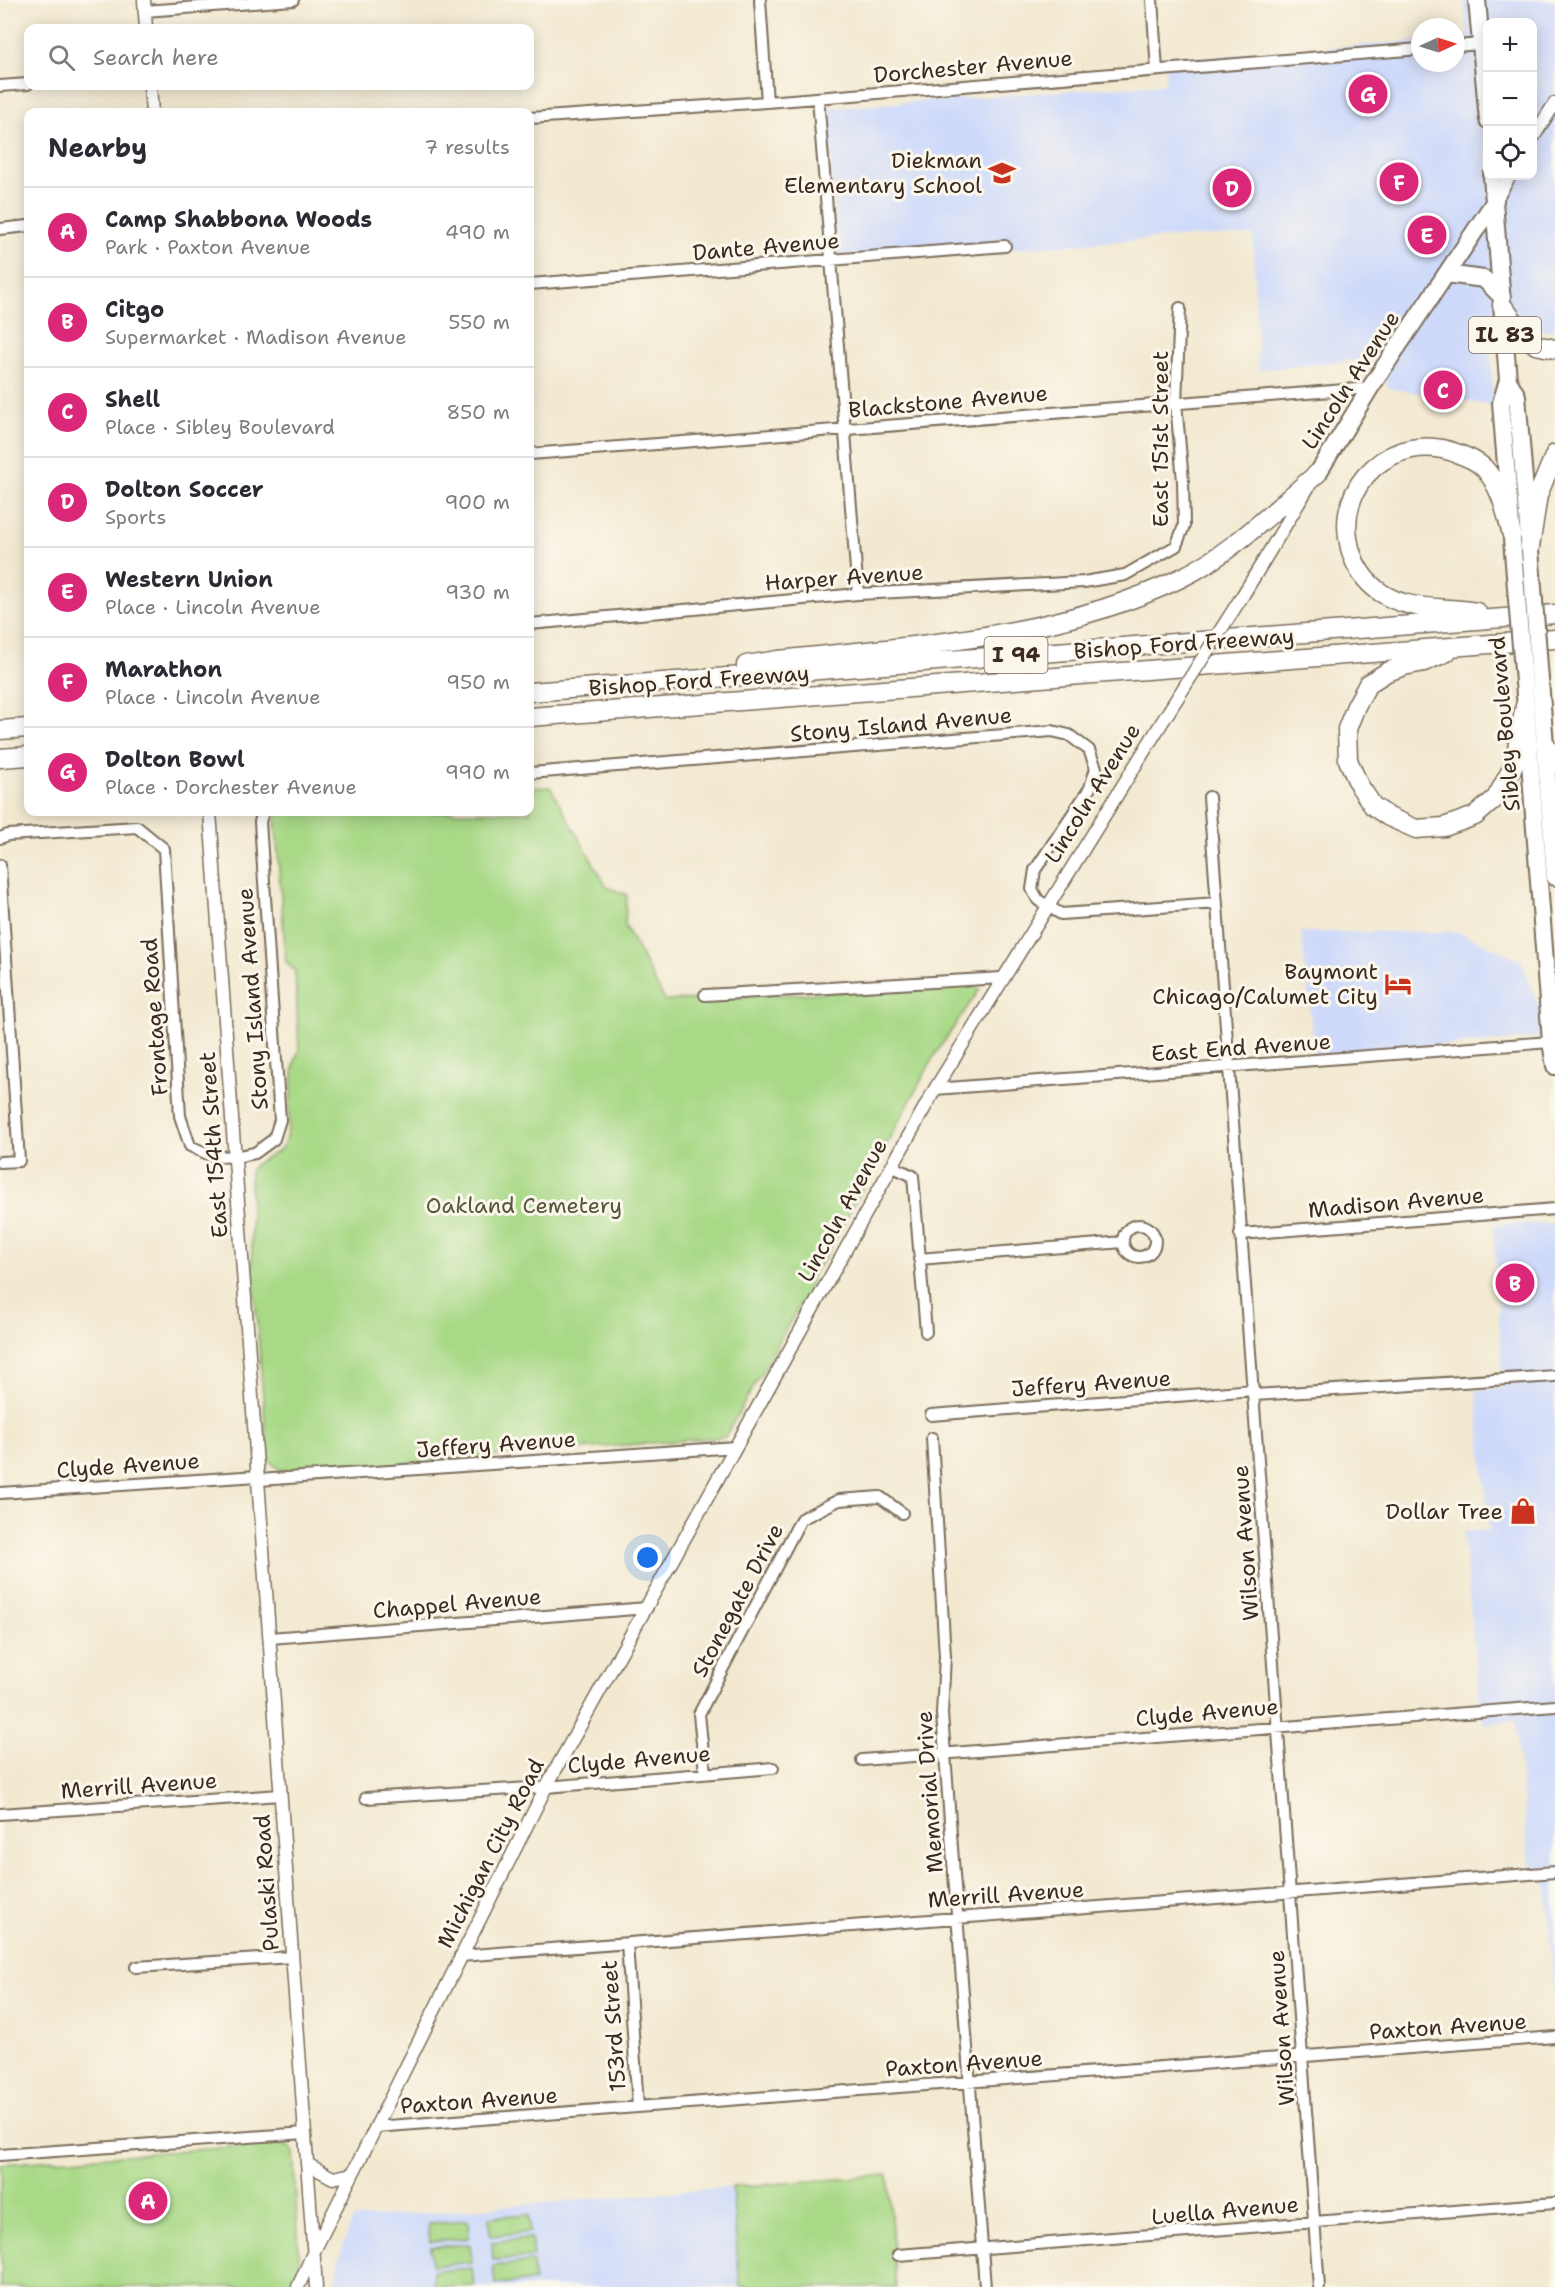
<!DOCTYPE html>
<meta charset="utf-8">
<style>
body{margin:0;font-family:"Shantell Sans",sans-serif;background:#f2f2f3;color:#2b2b33}
.controls{position:absolute;right:18px;top:18px;display:grid;overflow:hidden;border-radius:12px;box-shadow:0 3px 15px #0003}
.controls button{width:54px;height:54px;display:grid;place-items:center;padding:0;border:0;border-bottom:2px solid #e1e1e2;background:#fff;color:#2b2b33;font:30px sans-serif}
.compass{position:absolute;left:1411px;top:18px;width:54px;height:54px;border-radius:50%;background:#fff;box-shadow:0 3px 15px #0003;rotate:86deg}
.you{position:absolute;left:648px;top:1558px;width:21px;height:21px;margin:-15px;border:4px solid #fff;border-radius:50%;background:#1a73e8;box-shadow:0 0 0 9px #1a73e833}
.badge{display:grid;place-items:center;width:39px;height:39px;border-radius:50%;background:#db2777;color:#fff;font-size:20px;font-weight:700}
.pin{position:absolute;translate:-50% -50%;border:3px solid #fff;box-shadow:0 2px 6px #0006}
.list{margin:0;padding:0;list-style:none}
h2{display:flex;justify-content:space-between;align-items:center;height:78px;margin:0;padding:0 24px;font-size:26px}
h2 small{font-size:20px;font-weight:400;color:#7c7c81}
.list li{display:grid;grid-template-columns:39px 1fr auto;gap:18px;align-items:center;box-sizing:border-box;height:90px;padding:0 24px;border-top:2px solid #e1e1e2}
.list b{display:block;font-size:22px;white-space:nowrap}
.list p{margin:0;font-size:20px;white-space:nowrap;color:#7c7c81}
.list em{font-size:20px;font-style:normal;color:#7c7c81}
.icon{flex:none;width:33px;height:33px;fill:none;stroke:currentColor;stroke-width:2;stroke-linecap:round;stroke-linejoin:round}
.map{position:relative;flex:none;width:1555px;height:2287px;overflow:hidden}
.search{position:absolute;background:#fff;box-shadow:0 3px 15px #0003;left:24px;top:24px;width:510px;height:66px;display:flex;align-items:center;gap:15px;box-sizing:border-box;padding:0 21px;border-radius:12px;color:#7c7c81;font-size:22px}
.panel{position:absolute;background:#fff;box-shadow:0 3px 15px #0003;left:24px;top:108px;width:510px;height:708px;border-radius:12px}
.map>svg:first-child{display:block}
</style>
<div class="map">
<svg width="1555" height="2287" viewBox="0 0 1555 2287">
<rect width="100%" height="100%" fill="#fbf7ec"/>
<filter id="ink" filterUnits="userSpaceOnUse"><feTurbulence type="fractalNoise" baseFrequency=".0167" numOctaves="2"/><feDisplacementMap in="SourceGraphic" scale="12" xChannelSelector="R" yChannelSelector="G"/><feConvolveMatrix kernelMatrix="1 2 1 2 8 2 1 2 1" color-interpolation-filters="sRGB"/></filter>
<filter id="wash" filterUnits="userSpaceOnUse"><feTurbulence type="fractalNoise" baseFrequency=".008" numOctaves="4" result="noise"/><feDisplacementMap in="SourceGraphic" scale="24" xChannelSelector="R" yChannelSelector="G"/><feGaussianBlur stdDeviation="1.35" result="paint"/><feColorMatrix in="noise" values="0 0 0 0 0 0 0 0 0 0 0 0 0 0 0 0 0 1.4 0 .05"/><feComposite in="paint" operator="in"/></filter>
<g filter="url(#wash)">
<rect width="100%" height="100%" fill="#f2e9d0"/>
<path fill="#cfdafa" fill-rule="evenodd" d="M 1464,0 L 1555,0 L 1555,330 L 1488,333 L 1495,406 L 1389,388 L 1377,358 L 1258,370 L 1253,235 L 1176,237 L 838,261 L 827,108 L 1165,84 L 1167,60 L 1420,41 L 1420,63 L 1456,63 L 1456,38 L 1468,37 ZM 1488,22 L 1532,22 L 1532,176 L 1488,176 Z
M 1301,932 L 1458,932 L 1521,960 L 1538,1005 L 1555,1003 L 1555,1037 L 1315,1055 Z
M 1555,1223 L 1555,2008 L 1547,1886 L 1530,1867 L 1515,1720 L 1484,1724 L 1479,1698 L 1463,1532 L 1489,1530 L 1476,1390 L 1503,1388 L 1493,1225 Z
M 732,2187 L 740,2287 L 335,2287 L 340,2254 L 353,2219 Z"/>
<path fill="#a9d987" stroke="#728252" stroke-width="1.5" d="M 550,787 L 607,887 L 627,895 L 625,925 L 665,1001 L 965,985 L 980,989 L 936,1053 L 822,1263 L 813,1272 L 808,1290 L 725,1437 L 326,1470 L 280,1470 L 268,1460 L 252,1260 L 250,1172 L 255,1164 L 279,1151 L 285,1142 L 288,1129 L 294,1065 L 299,1050 L 295,971 L 286,962 L 275,815 L 290,812 L 530,812 L 530,788 Z
M 278,2144 L 290,2147 L 293,2151 L 301,2287 L 0,2287 L 0,2164 Z
M 888,2175 L 896,2287 L 740,2287 L 732,2187 Z
M 529,2214 L 530,2232 L 490,2236 L 489,2217 Z
M 468,2220 L 469,2238 L 430,2242 L 428,2223 Z
M 531,2238 L 533,2257 L 493,2260 L 492,2242 Z
M 470,2244 L 472,2262 L 432,2266 L 431,2247 Z
M 533,2262 L 534,2281 L 495,2284 L 493,2266 Z
M 472,2268 L 474,2286 L 434,2287 L 433,2271 Z"/>
</g>
<g filter="url(#ink)">
<g fill="none" stroke-linecap="round" stroke-linejoin="round">
<defs>
<path id="minor" d="M 760,0 L 767,102
M 1152,0 L 1157,70
M 145,11 L 293,0
M 1456,46 L 1481,44
M 0,86 L 28,84
M 818,98 L 858,594
M 530,118 L 767,102 L 1420,49
M 0,229 L 28,226
M 530,284 L 1005,246
M 530,454 L 1370,388
M 530,624 L 858,594 L 1084,582 L 1125,575 L 1176,546 L 1184,526 L 1183,481 L 1176,403 L 1180,308
M 530,773 L 1052,731 L 1069,735 L 1089,750 L 1096,768 L 1090,788 L 1035,870 L 1032,889 L 1038,900 L 1061,914 L 1217,903
M 1209,797 L 1319,2287
M 0,838 L 8,835 L 137,827 L 164,849 L 180,1116 L 190,1146 L 212,1156 L 234,1157 L 255,1153 L 274,1139 L 280,1120 L 260,822 L 263,812
M 0,865 L 19,1161 L 0,1162
M 705,995 L 1002,978
M 935,1089 L 1551,1042
M 893,1167 L 913,1176 L 926,1332
M1123 1241a16 16 0 1 1 32 0a16 16 0 1 1-32 0Z
M 1240,1234 L 1555,1209
M 919,1259 L 1123,1242
M 1254,1395 L 1555,1376
M 931,1415 L 1254,1390
M 932,1438 L 945,1656 L 942,1714 L 985,2287
M 259,1480 L 736,1447
M 0,1493 L 258,1476
M 270,1638 L 647,1608
M 862,1760 L 1555,1706
M 705,1773 L 699,1714 L 801,1519 L 839,1500 L 880,1497 L 902,1513
M 366,1798 L 546,1787 L 773,1768
M 0,1814 L 281,1795
M 627,1943 L 638,2107
M 460,1956 L 1555,1872
M 136,1967 L 292,1957
M 375,2127 L 1555,2037
M 0,2155 L 305,2133
M 898,2255 L 1555,2203"/>
<path id="tertiary" d="M 144,0 L 146,28
M 150,86 L 152,112
M 1532,139 L 1555,103
M 1495,201 L 1510,176
M 1243,595 L 1309,486
M 210,812 L 316,2287
M 307,2164 L 333,2178 L 352,2174
M 298,2287 L 314,2251 L 546,1787 L 935,1089 L 1169,711"/>
<path id="primary" d="M 1477,0 L 1488,120
M 1492,176 L 1508,380 L 1517,396 L 1532,574
M 1446,274 L 1484,279 L 1502,297
M 1508,380 L 1501,403 L 1515,576
M 1318,473 L 1370,388 L 1495,201
M 1540,680 L 1555,877
M 1524,682 L 1551,1042 L 1555,1066"/>
<path id="motorway" d="M 1502,305 L 1521,331 L 1536,345 L 1555,349
M 1530,547 L 1538,495 L 1555,454
M 1477,612 C 1444,606 1408,612 1380,592 C 1364,581 1355,567 1350,548 C 1333,484 1394,430 1456,453 C 1465,456 1477,461 1484,468 C 1500,485 1506,512 1512,535
M 1447,652 L 1424,662 L 1404,666 L 1387,672 L 1368,684 L 1356,706 L 1347,729 L 1348,760 L 1359,785 L 1373,806 L 1389,817 L 1416,829 L 1444,827 L 1475,816 L 1496,798 L 1514,765 L 1525,706
M 746,665 L 778,660 C 914,645 1056,639 1181,578 C 1231,554 1276,508 1318,473
M 530,692 L 1555,614
M 530,717 L 1555,639
M 0,730 L 28,728
M 1545,744 L 1555,763
M 0,758 L 28,756"/>
</defs>
<use href="#minor" stroke="#7b6d5c" stroke-width="14"/>
<use href="#tertiary" stroke="#7b6d5c" stroke-width="15"/>
<use href="#primary" stroke="#7b6d5c" stroke-width="20"/>
<use href="#motorway" stroke="#7b6d5c" stroke-width="21"/>
<use href="#minor" stroke="#fff" stroke-width="10"/>
<use href="#tertiary" stroke="#fff" stroke-width="12"/>
<use href="#primary" stroke="#fff" stroke-width="16"/>
<use href="#motorway" stroke="#fff" stroke-width="18"/>
<defs>
<path id="tertiary-bridge" d="M 1169,711 L 1243,595"/>
<path id="primary-bridge" d="M 1532,574 L 1540,680
M 1515,576 L 1524,682"/>
</defs>
<use href="#tertiary-bridge" stroke="#7b6d5c" stroke-width="15" stroke-linecap="butt"/>
<use href="#primary-bridge" stroke="#7b6d5c" stroke-width="20" stroke-linecap="butt"/>
<use href="#tertiary-bridge" stroke="#fff" stroke-width="12"/>
<use href="#primary-bridge" stroke="#fff" stroke-width="16"/>
</g>
</g>
<defs>
<symbol id="school-bare" viewBox="-9 -9 18 18"><path d="M0-5L7-2L0 1L-7-2ZM-4 1L0 2.5L4 1V4Q0 6-4 4Z" fill="#c8321e" stroke="#fbf7ec" stroke-width="2.5" paint-order="stroke"/></symbol>
<symbol id="hotel-bare" viewBox="-9 -9 18 18"><path d="M-6-4.5h1.5V1H6V5H4.5V3h-9V5H-6ZM-4 0a1.8 1.8 0 1 1 3.6 0ZM.5 0V-2.5h3Q6-2.5 6 0Z" fill="#c8321e" stroke="#fbf7ec" stroke-width="2.5" paint-order="stroke"/></symbol>
<symbol id="shop-bare" viewBox="-9 -9 18 18"><path d="M-5-2.5h2.3a2.7 3.5 0 0 1 5.4 0H5L5.5 6h-11ZM-1.5-2.5h3a1.5 2.3 0 0 0-3 0Z" fill="#c8321e" stroke="#fbf7ec" stroke-width="2.5" paint-order="stroke"/></symbol>
</defs>
<g fill-rule="evenodd">
<use href="#school-bare" x="983" y="154" width="38" height="38"/>
<use href="#hotel-bare" x="1379" y="965" width="38" height="38"/>
<use href="#shop-bare" x="1504" y="1492" width="38" height="38"/>
</g>
<g text-anchor="middle" stroke-width="6" stroke-linejoin="round" paint-order="stroke">
<g fill="#fbf7ec" stroke="#75685c" stroke-width="1.5">
<rect x="1469" y="317" width="72" height="36" rx="4.5"/>
<rect x="984.5" y="637" width="63" height="36" rx="4.5"/>
</g>
<g font-size="21" font-weight="bold" fill="#3b2a1e">
<text x="1505" y="342">IL 83</text>
<text x="1016" y="662">I 94</text>
</g>
<g font-size="22" fill="#3b2a1e" stroke="#fbf7ec">
<text transform="translate(973 66) rotate(-5)" y="8">Dorchester Avenue</text>
<text transform="translate(766 246) rotate(-5)" y="8">Dante Avenue</text>
<text transform="translate(1350 380) rotate(-57)" y="8">Lincoln Avenue</text>
<text transform="translate(948 401) rotate(-5)" y="8">Blackstone Avenue</text>
<text transform="translate(1160 439) rotate(-90)" y="8">East 151st Street</text>
<text transform="translate(844 577) rotate(-4)" y="8">Harper Avenue</text>
<text transform="translate(1184 643) rotate(-4)" y="8">Bishop Ford Freeway</text>
<text transform="translate(699 680) rotate(-4)" y="8">Bishop Ford Freeway</text>
<text transform="translate(901 724) rotate(-5)" y="8">Stony Island Avenue</text>
<text transform="translate(1504 724) rotate(-95)" y="8">Sibley Boulevard</text>
<text transform="translate(1092 793) rotate(-58)" y="8">Lincoln Avenue</text>
<text transform="translate(252 999) rotate(-94)" y="8">Stony Island Avenue</text>
<text transform="translate(154 1017) rotate(-94)" y="8">Frontage Road</text>
<text transform="translate(1241 1047) rotate(-4)" y="8">East End Avenue</text>
<text transform="translate(213 1145) rotate(-94)" y="8">East 154th Street</text>
<text transform="translate(1396 1202) rotate(-5)" y="8">Madison Avenue</text>
<text transform="translate(842 1210) rotate(-61)" y="8">Lincoln Avenue</text>
<text transform="translate(1091 1383) rotate(-4)" y="8">Jeffery Avenue</text>
<text transform="translate(496 1444) rotate(-4)" y="8">Jeffery Avenue</text>
<text transform="translate(128 1465) rotate(-4)" y="8">Clyde Avenue</text>
<text transform="translate(1245 1543) rotate(-94)" y="8">Wilson Avenue</text>
<text transform="translate(737 1600) rotate(-62)" y="8">Stonegate Drive</text>
<text transform="translate(457 1603) rotate(-5)" y="8">Chappel Avenue</text>
<text transform="translate(1207 1712) rotate(-5)" y="8">Clyde Avenue</text>
<text transform="translate(639 1759) rotate(-5)" y="8">Clyde Avenue</text>
<text transform="translate(139 1785) rotate(-4)" y="8">Merrill Avenue</text>
<text transform="translate(929 1792) rotate(-94)" y="8">Memorial Drive</text>
<text transform="translate(490 1853) rotate(-63)" y="8">Michigan City Road</text>
<text transform="translate(266 1883) rotate(-94)" y="8">Pulaski Road</text>
<text transform="translate(1006 1894) rotate(-4)" y="8">Merrill Avenue</text>
<text transform="translate(613 2026) rotate(-94)" y="8">153rd Street</text>
<text transform="translate(1448 2026) rotate(-4)" y="8">Paxton Avenue</text>
<text transform="translate(1281 2028) rotate(-94)" y="8">Wilson Avenue</text>
<text transform="translate(964 2063) rotate(-4)" y="8">Paxton Avenue</text>
<text transform="translate(479 2100) rotate(-4)" y="8">Paxton Avenue</text>
<text transform="translate(1225 2210) rotate(-5)" y="8">Luella Avenue</text>
</g>
<g font-size="22" fill="#3b2a1e" stroke="#fbf7ec" text-anchor="end">
<text x="982" y="168">Diekman<tspan x="982" dy="25">Elementary School</tspan></text>
<text x="1378" y="979">Baymont<tspan x="1378" dy="25">Chicago/Calumet City</tspan></text>
<text x="1503" y="1519">Dollar Tree</text>
</g>
<g font-size="22" fill="#565638" stroke="#fbf7ec">
<text x="524" y="1213">Oakland Cemetery</text>
</g>
</g>
</svg>
<div class="controls">
<button>+</button>
<button>−</button>
<button><svg class="icon" aria-label="locate" viewBox="0 0 24 24"><circle cx="12" cy="12" r="6"/><path d="M12 2v4M12 18v4M2 12h4M18 12h4"/></svg></button>
</div>
<svg class="compass" viewBox="-18 -18 36 36"><path d="M0-13l5 13h-10z" fill="#e53935"/><path d="M0 13l5-13h-10z" fill="#7c7c81"/></svg>
<div class="you"></div>
<div class="pin badge" style="left:148px;top:2201px">A</div>
<div class="pin badge" style="left:1515px;top:1283px">B</div>
<div class="pin badge" style="left:1443px;top:390px">C</div>
<div class="pin badge" style="left:1232px;top:188px">D</div>
<div class="pin badge" style="left:1427px;top:235px">E</div>
<div class="pin badge" style="left:1399px;top:182px">F</div>
<div class="pin badge" style="left:1368px;top:94px">G</div>
<div class="search"><svg class="icon" aria-label="search" viewBox="0 0 24 24"><circle cx="10" cy="10" r="6"/><path d="M15 15l6 6"/></svg>Search here</div>
<section class="panel">
<h2>Nearby<small>7 results</small></h2>
<ul class="list">
<li><span class="badge">A</span><div><b>Camp Shabbona Woods</b><p>Park · Paxton Avenue</p></div><em>490 m</em></li>
<li><span class="badge">B</span><div><b>Citgo</b><p>Supermarket · Madison Avenue</p></div><em>550 m</em></li>
<li><span class="badge">C</span><div><b>Shell</b><p>Place · Sibley Boulevard</p></div><em>850 m</em></li>
<li><span class="badge">D</span><div><b>Dolton Soccer</b><p>Sports</p></div><em>900 m</em></li>
<li><span class="badge">E</span><div><b>Western Union</b><p>Place · Lincoln Avenue</p></div><em>930 m</em></li>
<li><span class="badge">F</span><div><b>Marathon</b><p>Place · Lincoln Avenue</p></div><em>950 m</em></li>
<li><span class="badge">G</span><div><b>Dolton Bowl</b><p>Place · Dorchester Avenue</p></div><em>990 m</em></li>
</ul>
</section>
</div>
